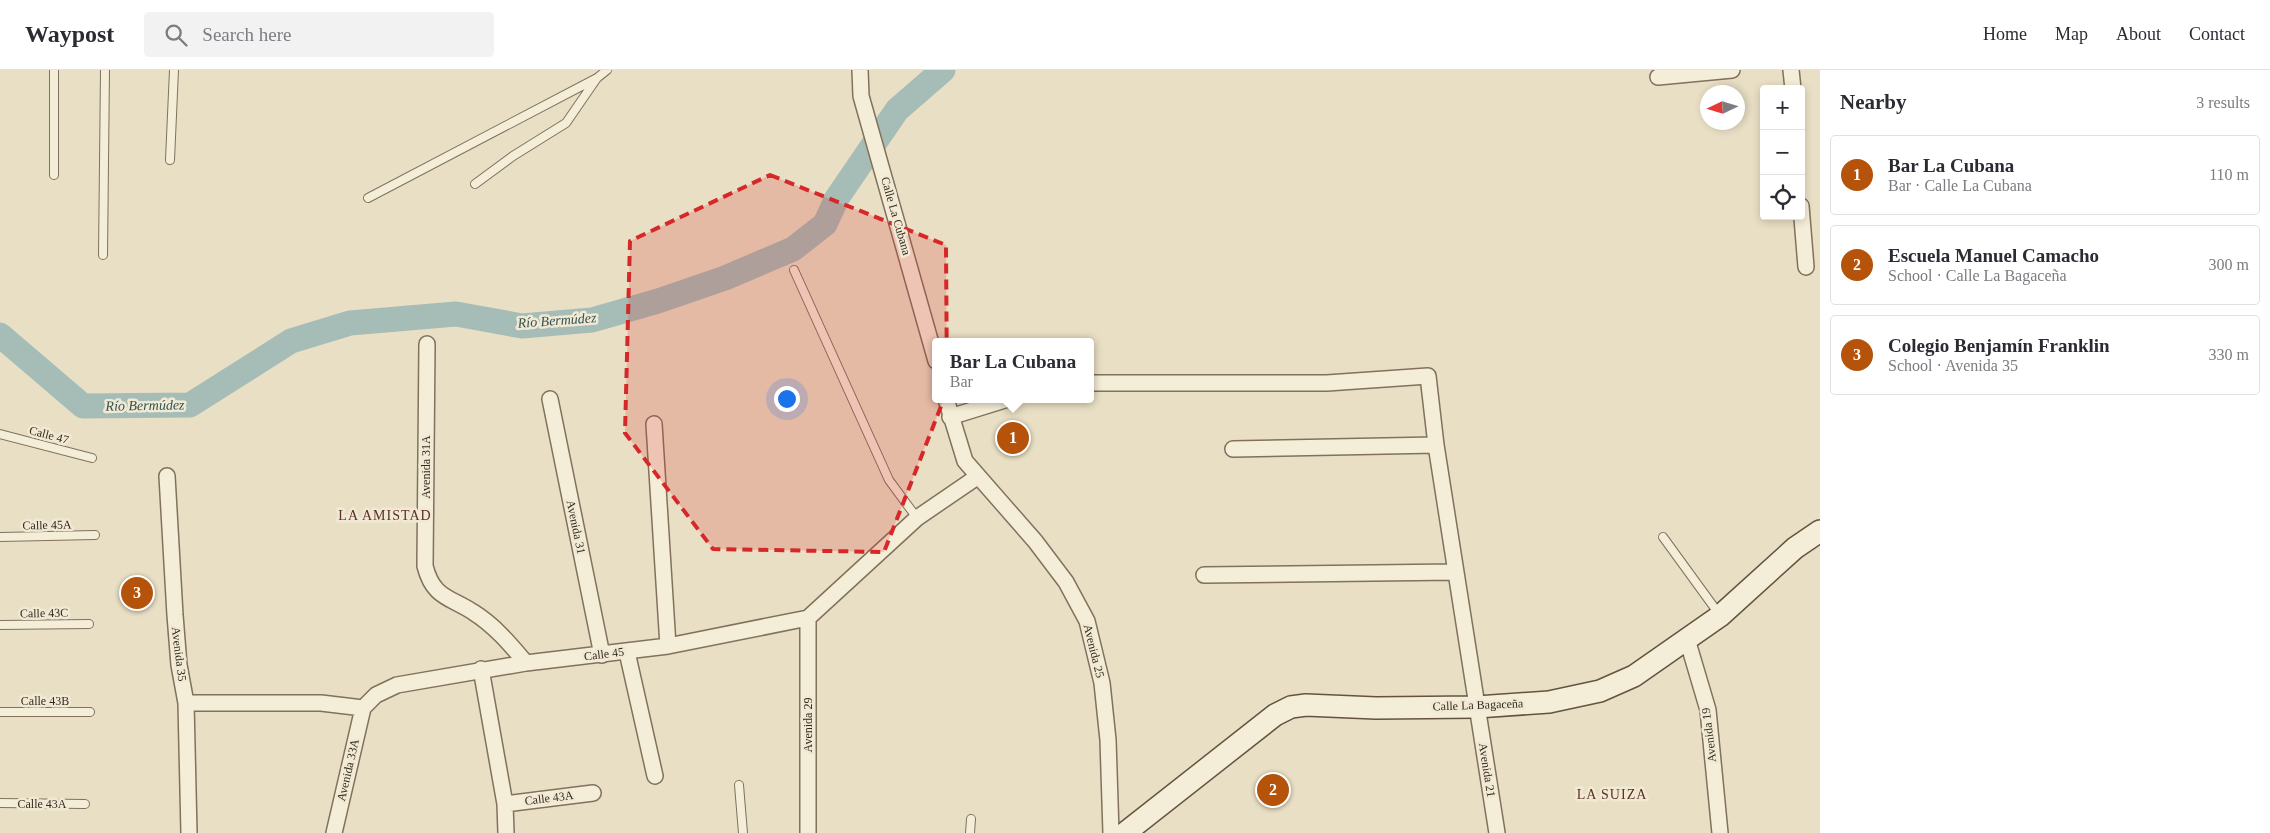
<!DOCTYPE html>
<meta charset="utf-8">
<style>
body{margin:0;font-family:Georgia,serif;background:#f2f2f3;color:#2b2b33}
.controls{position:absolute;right:15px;top:15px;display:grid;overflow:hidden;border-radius:5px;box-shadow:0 2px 8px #0003}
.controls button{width:45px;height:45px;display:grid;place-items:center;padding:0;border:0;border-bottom:1px solid #e1e1e2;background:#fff;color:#2b2b33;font:25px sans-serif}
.compass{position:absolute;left:1700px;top:15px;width:45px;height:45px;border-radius:50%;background:#fff;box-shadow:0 2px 8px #0003;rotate:266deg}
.you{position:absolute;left:786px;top:328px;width:18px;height:18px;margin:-12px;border:4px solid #fff;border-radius:50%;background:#1a73e8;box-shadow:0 0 0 8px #1a73e833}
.badge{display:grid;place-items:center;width:32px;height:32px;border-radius:50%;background:#b45309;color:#fff;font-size:16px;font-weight:700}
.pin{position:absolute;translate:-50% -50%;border:2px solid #fff;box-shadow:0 1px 5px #0006}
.popup{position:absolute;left:932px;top:268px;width:162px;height:65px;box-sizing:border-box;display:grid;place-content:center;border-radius:5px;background:#fff;filter:drop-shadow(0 1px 4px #0005);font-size:16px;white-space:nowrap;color:#7c7c81}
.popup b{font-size:19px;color:#2b2b33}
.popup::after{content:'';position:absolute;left:50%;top:100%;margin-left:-10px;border:10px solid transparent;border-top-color:#fff}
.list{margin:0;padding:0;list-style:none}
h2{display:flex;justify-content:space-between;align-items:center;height:65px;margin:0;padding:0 20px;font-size:21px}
h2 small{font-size:16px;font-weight:400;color:#7c7c81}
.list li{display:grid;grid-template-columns:32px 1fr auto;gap:15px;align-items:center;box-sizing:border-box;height:80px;margin:0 10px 10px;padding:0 10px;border:1px solid #e1e1e2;border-radius:5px}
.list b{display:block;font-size:19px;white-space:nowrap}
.list p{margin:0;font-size:16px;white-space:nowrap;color:#7c7c81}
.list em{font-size:16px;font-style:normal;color:#7c7c81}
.icon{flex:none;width:28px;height:28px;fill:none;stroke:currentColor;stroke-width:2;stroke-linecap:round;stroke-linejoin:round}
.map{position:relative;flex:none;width:1820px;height:763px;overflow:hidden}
header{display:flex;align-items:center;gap:30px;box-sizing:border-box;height:70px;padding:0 25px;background:#fff;border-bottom:1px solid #e1e1e2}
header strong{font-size:24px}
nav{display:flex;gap:28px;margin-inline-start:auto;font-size:18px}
.search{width:350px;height:45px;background:#f2f2f3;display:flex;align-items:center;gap:12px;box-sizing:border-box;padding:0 18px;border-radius:5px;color:#7c7c81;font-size:19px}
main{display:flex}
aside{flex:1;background:#fff}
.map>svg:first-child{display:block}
</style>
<header>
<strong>Waypost</strong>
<div class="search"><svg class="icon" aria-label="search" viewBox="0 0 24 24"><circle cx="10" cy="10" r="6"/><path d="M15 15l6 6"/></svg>Search here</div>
<nav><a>Home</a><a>Map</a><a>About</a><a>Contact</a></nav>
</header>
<main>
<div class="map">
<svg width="1820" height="763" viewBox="0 0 1820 763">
<rect width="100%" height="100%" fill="#e9dfc5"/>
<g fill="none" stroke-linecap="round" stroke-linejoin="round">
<path stroke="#a6bdb7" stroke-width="25" d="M 0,265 L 83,336 L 190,335 L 291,271 L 350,253 L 456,244 L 522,256 L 592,250 L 658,231 L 725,208 L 793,179 L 825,154 L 837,128 L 897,40 L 943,0"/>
<defs>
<path id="lane" d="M 54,0 L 54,105
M 170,90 L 174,0
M 475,114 L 513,86 L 566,53 L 597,8 L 607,0
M 368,128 L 597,8
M 103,185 L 105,0
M 794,200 L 889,410 L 917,448
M 0,364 L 92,388
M 0,467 L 95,465
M 1663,467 L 1719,544
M 0,555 L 89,554
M 0,642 L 90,642
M 739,715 L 743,763
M 0,733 L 85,734
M 970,763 L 971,749"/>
<path id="street" d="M 860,0 L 861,26 L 936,291
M 1791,0 L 1793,19
M 1658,7 L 1732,0
M 1801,136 L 1806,197
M 427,274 L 425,496 C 433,528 450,527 473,542 C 494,555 510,574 526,593
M 1090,313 L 1327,313 L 1428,306 L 1436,375 L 1497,763
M 550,329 L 602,585
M 946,329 L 965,391 L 1035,471 L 1066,512 L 1087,551 L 1102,613 L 1108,670 L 1111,763
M 950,347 L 1008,329
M 654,354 L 668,576
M 1233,379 L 1436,375
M 167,406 L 175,545 L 179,595 L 186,633 L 189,763
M 1204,505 L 1456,502
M 808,548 L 808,763
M 1687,569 L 1708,640 L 1720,763
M 627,582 L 655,706
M 481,599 L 505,734 L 506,763
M 186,633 L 321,633 L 363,638 L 376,625 L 397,615 L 526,593 L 668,576 L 808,548 L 917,448 L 977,407
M 505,734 L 593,723
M 334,763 L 363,638"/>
<path id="secondary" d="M 1125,763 L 1275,645 L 1291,637 L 1306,635 L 1376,638 L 1477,637 L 1549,632 L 1600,621 L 1634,606 L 1720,546 L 1795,478 L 1820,461"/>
</defs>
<use href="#lane" stroke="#81715d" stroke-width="10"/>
<use href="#street" stroke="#81715d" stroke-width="18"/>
<use href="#secondary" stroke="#635340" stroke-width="24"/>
<use href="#lane" stroke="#f4edd7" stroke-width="8"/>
<use href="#street" stroke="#f4edd7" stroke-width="15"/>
<use href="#secondary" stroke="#f4edd7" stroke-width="21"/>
</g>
<path fill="#d62828" fill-opacity="0.2" stroke="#d62828" stroke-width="4" stroke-dasharray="10 6" stroke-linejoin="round" d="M 770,105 L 946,175 L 947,321 L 884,482 L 713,479 L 625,363 L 630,171 Z"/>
<g text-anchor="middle" stroke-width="5" stroke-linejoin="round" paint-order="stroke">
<g font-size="12" fill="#332a1f" stroke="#f1e9d4">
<text transform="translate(896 146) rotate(74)" y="4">Calle La Cubana</text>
<text transform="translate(49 365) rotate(15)" y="4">Calle 47</text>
<text transform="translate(426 397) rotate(-90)" y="4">Avenida 31A</text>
<text transform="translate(47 455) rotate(-1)" y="4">Calle 45A</text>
<text transform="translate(576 457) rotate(78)" y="4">Avenida 31</text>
<text transform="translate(44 543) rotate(-1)" y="4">Calle 43C</text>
<text transform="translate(1094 581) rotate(76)" y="4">Avenida 25</text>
<text transform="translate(179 584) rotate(83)" y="4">Avenida 35</text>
<text transform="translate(604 584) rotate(-7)" y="4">Calle 45</text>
<text x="45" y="635">Calle 43B</text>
<text transform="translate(1478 635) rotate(-2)" y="4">Calle La Bagaceña</text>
<text transform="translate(808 655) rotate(-90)" y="4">Avenida 29</text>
<text transform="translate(1709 665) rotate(-97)" y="4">Avenida 19</text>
<text transform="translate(348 700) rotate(-77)" y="4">Avenida 33A</text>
<text transform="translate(1487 700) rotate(81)" y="4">Avenida 21</text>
<text transform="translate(549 728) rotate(-7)" y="4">Calle 43A</text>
<text x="42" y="738">Calle 43A</text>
</g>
<g font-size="14" font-style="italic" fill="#305150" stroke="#f1e9d4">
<text transform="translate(557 250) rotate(-4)" y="5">Río Bermúdez</text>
<text transform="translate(145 335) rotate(-1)" y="5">Río Bermúdez</text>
</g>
<g font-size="14" letter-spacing="1" fill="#5b3124" stroke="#f1e9d4">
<text x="385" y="450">LA AMISTAD</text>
<text x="1612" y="729">LA SUIZA</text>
</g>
</g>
</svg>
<div class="controls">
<button>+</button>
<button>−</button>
<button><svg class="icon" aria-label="locate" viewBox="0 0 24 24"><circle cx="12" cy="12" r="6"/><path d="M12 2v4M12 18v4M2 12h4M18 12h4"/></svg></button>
</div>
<svg class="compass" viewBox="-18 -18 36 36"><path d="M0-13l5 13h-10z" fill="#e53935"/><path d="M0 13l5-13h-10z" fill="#7c7c81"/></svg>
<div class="you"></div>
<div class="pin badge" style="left:1013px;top:368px">1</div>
<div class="popup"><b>Bar La Cubana</b>Bar</div>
<div class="pin badge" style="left:1273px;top:720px">2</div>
<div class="pin badge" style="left:137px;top:523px">3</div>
</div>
<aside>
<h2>Nearby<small>3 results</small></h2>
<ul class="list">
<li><span class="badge">1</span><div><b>Bar La Cubana</b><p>Bar · Calle La Cubana</p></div><em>110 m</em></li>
<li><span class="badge">2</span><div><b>Escuela Manuel Camacho</b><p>School · Calle La Bagaceña</p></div><em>300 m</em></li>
<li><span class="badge">3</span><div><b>Colegio Benjamín Franklin</b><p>School · Avenida 35</p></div><em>330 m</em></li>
</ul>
</aside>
</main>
